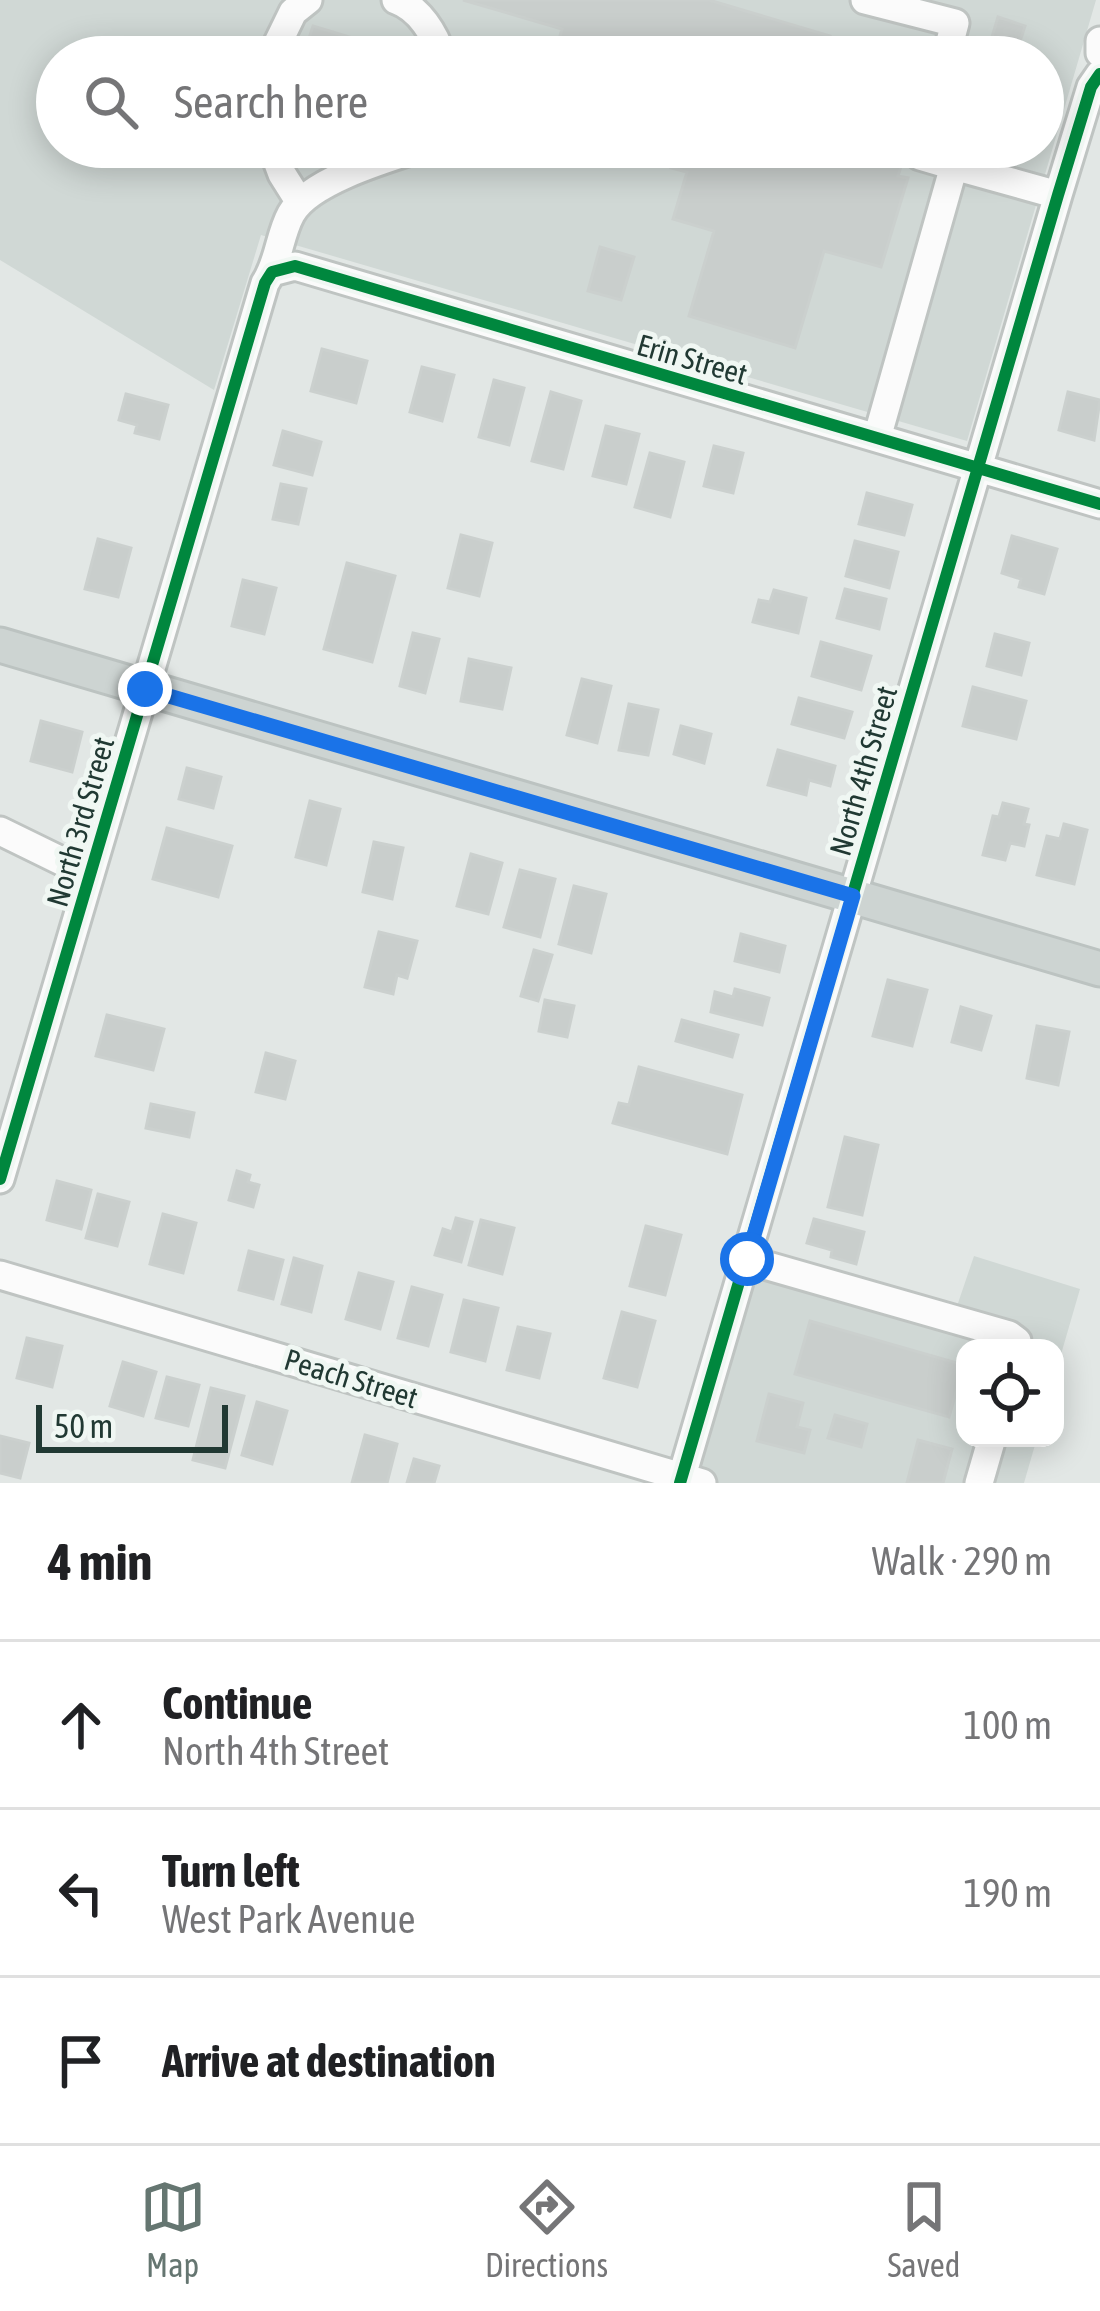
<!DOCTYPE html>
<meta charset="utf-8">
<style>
body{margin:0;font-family:"Asap Condensed",sans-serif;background:#f6f6f6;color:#202124}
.controls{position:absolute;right:36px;bottom:36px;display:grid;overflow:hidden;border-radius:24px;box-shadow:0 6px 30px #0003}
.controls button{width:108px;height:108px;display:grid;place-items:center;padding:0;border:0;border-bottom:3px solid #e0e0e0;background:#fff;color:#202124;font:60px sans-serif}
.scale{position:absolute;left:36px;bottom:30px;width:192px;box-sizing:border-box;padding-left:12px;border:6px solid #213933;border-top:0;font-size:33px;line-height:42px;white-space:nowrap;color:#213933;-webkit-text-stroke:9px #f0f7f3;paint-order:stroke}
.stop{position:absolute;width:36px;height:36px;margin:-27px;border:9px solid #1a73e8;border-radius:50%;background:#fff}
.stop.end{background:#1a73e8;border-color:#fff;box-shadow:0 3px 12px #0008}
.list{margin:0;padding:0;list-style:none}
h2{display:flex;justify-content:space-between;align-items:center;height:156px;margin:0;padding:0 48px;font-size:51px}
h2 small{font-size:39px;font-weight:400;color:#757577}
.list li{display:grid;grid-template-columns:78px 1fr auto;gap:36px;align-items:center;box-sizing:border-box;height:168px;padding:0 48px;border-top:3px solid #e0e0e0}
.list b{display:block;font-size:45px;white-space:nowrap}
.list p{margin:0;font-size:39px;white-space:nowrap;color:#757577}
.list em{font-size:39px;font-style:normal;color:#757577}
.icon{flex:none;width:66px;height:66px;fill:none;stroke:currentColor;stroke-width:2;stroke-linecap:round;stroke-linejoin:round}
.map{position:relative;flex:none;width:1100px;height:1483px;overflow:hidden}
.search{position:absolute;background:#fff;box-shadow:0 6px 30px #0003;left:36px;right:36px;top:36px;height:132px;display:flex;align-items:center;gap:30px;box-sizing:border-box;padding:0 42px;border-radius:66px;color:#757577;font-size:45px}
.sheet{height:660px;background:#fff}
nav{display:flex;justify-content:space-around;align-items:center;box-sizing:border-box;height:168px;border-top:3px solid #e0e0e0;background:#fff;font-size:33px;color:#757577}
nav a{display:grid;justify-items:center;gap:6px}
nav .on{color:#657671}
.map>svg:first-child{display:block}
</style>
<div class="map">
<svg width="1100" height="1483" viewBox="0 0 1100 1483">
<rect width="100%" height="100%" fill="#e2e7e5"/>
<path fill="#d0d8d5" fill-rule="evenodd" d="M 0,0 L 1096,0 L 967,441 L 261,235 L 214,390 L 0,260 ZM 57,57 L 1043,57 L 1043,147 L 57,147 Z
M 747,1251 L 955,1312 L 974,1256 L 1080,1289 L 1055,1375 L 1055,1348 L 965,1348 L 965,1438 L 1037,1438 L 1024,1483 L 680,1483 Z"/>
<path fill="#c9cecc" stroke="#cbd0ce" stroke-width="3" d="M 463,0 L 709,0 L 830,36 L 824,57 L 604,57 L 558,43 L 562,29 Z
M 998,17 L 1025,26 L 1015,57 L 986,57 Z
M 313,26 L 405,54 L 404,57 L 303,57 Z
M 607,147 L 642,147 L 644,148 L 639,165 L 605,155 Z
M 677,147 L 907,147 L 898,176 L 908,178 L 881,267 L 824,251 L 795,348 L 689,316 L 714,231 L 673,219 L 687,172 L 671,168 Z
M 600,247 L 634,257 L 621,300 L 588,291 Z
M 322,349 L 367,361 L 356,403 L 311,391 Z
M 422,367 L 454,375 L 442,421 L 410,412 Z
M 494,380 L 524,388 L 509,445 L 479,437 Z
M 551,392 L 581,401 L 563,469 L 532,461 Z
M 1068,392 L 1100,400 L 1094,440 L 1059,430 Z
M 126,394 L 168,405 L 159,439 L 135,433 L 137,425 L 119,420 Z
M 606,426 L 639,434 L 626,484 L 593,476 Z
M 283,431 L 321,442 L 312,475 L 274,465 Z
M 714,446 L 743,453 L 733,493 L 704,486 Z
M 650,453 L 684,462 L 670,517 L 635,507 Z
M 281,484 L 306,489 L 298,524 L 273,519 Z
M 867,493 L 912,505 L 904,535 L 859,524 Z
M 461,535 L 492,543 L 479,596 L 448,588 Z
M 1012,536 L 1057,549 L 1044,594 L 1019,587 L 1021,579 L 1002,573 Z
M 98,539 L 131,548 L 118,597 L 85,589 Z
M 855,541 L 898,552 L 889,588 L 846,576 Z
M 347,563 L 395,576 L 372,662 L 324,649 Z
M 243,580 L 276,588 L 264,634 L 232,626 Z
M 845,589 L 886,599 L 879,629 L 837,618 Z
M 774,590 L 806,598 L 798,633 L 753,622 L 759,600 L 770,602 Z
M 413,633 L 439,639 L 425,693 L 400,686 Z
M 995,634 L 1029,643 L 1021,675 L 987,666 Z
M 821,642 L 871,656 L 861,690 L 812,676 Z
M 469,659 L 511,668 L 502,709 L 461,701 Z
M 582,679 L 611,686 L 597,743 L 567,735 Z
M 973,687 L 1026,701 L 1016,739 L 963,726 Z
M 799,698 L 852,712 L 844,738 L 792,724 Z
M 629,704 L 658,710 L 648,755 L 619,750 Z
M 41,721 L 82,732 L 72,772 L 31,761 Z
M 681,726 L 711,734 L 704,763 L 674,754 Z
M 778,750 L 835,766 L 830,786 L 809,780 L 806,795 L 768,785 Z
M 187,768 L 221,777 L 213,808 L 179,799 Z
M 310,801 L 340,809 L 326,865 L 296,857 Z
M 1003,803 L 1028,809 L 1024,824 L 1029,825 L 1024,846 L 1010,843 L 1005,860 L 983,855 L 993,816 L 999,817 Z
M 1064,824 L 1087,830 L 1074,884 L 1037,875 L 1047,836 L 1060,839 Z
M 167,828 L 232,846 L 218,897 L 153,879 Z
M 374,842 L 403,848 L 392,899 L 363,892 Z
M 471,854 L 502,863 L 488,914 L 457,906 Z
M 520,870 L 555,879 L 540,937 L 504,927 Z
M 574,886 L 606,894 L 591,953 L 559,944 Z
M 379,932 L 417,941 L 407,978 L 397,975 L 393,994 L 365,987 Z
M 741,934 L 785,946 L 779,972 L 735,961 Z
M 534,950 L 552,955 L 538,1001 L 521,996 Z
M 888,980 L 927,990 L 912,1046 L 873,1036 Z
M 735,989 L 769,998 L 762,1025 L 711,1012 L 715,992 L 733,997 Z
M 545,1000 L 574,1006 L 567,1037 L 539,1031 Z
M 961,1007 L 991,1016 L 981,1050 L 952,1042 Z
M 107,1015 L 164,1029 L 153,1070 L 96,1056 Z
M 682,1020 L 738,1035 L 732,1057 L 676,1041 Z
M 1037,1026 L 1069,1032 L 1058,1085 L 1027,1078 Z
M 266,1053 L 295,1061 L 285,1099 L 256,1092 Z
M 639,1067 L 742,1095 L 727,1154 L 613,1123 L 619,1103 L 629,1105 Z
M 151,1104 L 194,1113 L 189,1137 L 146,1128 Z
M 845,1137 L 878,1145 L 862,1215 L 828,1207 Z
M 237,1171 L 250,1175 L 248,1182 L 259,1185 L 253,1207 L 229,1200 Z
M 57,1181 L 91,1190 L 81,1229 L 47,1220 Z
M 98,1194 L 129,1202 L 117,1246 L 86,1238 Z
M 163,1214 L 196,1223 L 183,1273 L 150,1264 Z
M 456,1218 L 472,1222 L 461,1262 L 435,1255 L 443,1229 L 452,1232 Z
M 814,1219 L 864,1232 L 856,1264 L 831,1257 L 832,1250 L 807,1243 Z
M 481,1220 L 514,1228 L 502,1274 L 469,1265 Z
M 646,1226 L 681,1235 L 665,1295 L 630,1286 Z
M 249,1251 L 283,1260 L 273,1299 L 239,1290 Z
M 294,1258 L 322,1266 L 311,1312 L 282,1304 Z
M 359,1273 L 393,1282 L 380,1329 L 346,1319 Z
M 412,1287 L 442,1295 L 428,1346 L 398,1338 Z
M 464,1300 L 498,1308 L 485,1361 L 451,1352 Z
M 622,1312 L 655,1321 L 637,1387 L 604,1378 Z
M 810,1321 L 964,1365 L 949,1417 L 795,1374 Z
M 518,1327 L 550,1334 L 539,1378 L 507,1370 Z
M 27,1338 L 62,1346 L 52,1387 L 17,1378 Z
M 123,1362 L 156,1372 L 143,1416 L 110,1406 Z
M 167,1377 L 199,1385 L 188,1426 L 156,1418 Z
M 211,1388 L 244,1396 L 225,1468 L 193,1460 Z
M 769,1394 L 803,1403 L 797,1427 L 810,1430 L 804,1453 L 757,1441 Z
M 257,1402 L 287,1411 L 272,1464 L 242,1455 Z
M 835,1415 L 867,1424 L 861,1447 L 828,1438 Z
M 365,1435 L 397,1444 L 387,1483 L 352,1483 Z
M 0,1436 L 29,1443 L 20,1478 L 0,1473 Z
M 918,1440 L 952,1449 L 943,1483 L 907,1483 Z
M 414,1459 L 439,1466 L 434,1483 L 407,1483 Z"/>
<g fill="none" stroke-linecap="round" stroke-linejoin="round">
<defs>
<path id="minor" d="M 396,0 C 419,8 435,34 442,57
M 865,0 L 955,23 L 946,57
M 1100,41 L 1100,53
M 271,57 L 293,12 L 308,0
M 272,147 L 282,174 L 299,201
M 954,166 L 1058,195
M 272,272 L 295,266 L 1100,504
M 877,438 L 954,166 L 920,156 L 922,147
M 0,831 L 90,875
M 0,1179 L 265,283 C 279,262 279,236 291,214 C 309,181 388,158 423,147
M 747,1260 L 1009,1335 L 1017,1341 L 1017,1348
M 0,1275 L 702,1483
M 680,1483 L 1058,195 L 1091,87 L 1100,74
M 979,1483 L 992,1438"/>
<path id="major" d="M 0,645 L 1100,969"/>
</defs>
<use href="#minor" stroke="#bfc4c2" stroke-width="33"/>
<use href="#major" stroke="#bcc3c1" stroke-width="39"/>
<use href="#minor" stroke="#fbfbfb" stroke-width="27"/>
<use href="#major" stroke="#cdd4d2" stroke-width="33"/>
<defs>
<path id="cycleway" d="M 0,1179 L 265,283 L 272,272 L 295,266 L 1100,504
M 680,1483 L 1058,195 L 1091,87 L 1100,74"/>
</defs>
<use href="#cycleway" stroke="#f0f7f3" stroke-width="20"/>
<use href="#cycleway" stroke="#00873e" stroke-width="12"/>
</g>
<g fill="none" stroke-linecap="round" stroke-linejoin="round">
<path stroke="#1a73e8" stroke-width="15" d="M 145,689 L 853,896 L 747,1259"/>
</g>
<g text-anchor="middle" stroke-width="10" stroke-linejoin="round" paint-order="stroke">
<g font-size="30" fill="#213933" stroke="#f0f7f3">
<text transform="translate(692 360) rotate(16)" y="10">Erin Street</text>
<text transform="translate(864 771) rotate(-74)" y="10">North 4th Street</text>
<text transform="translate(81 822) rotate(-74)" y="10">North 3rd Street</text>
<text transform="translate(351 1379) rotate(17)" y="10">Peach Street</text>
</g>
</g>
</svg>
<div class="controls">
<button><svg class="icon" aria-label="locate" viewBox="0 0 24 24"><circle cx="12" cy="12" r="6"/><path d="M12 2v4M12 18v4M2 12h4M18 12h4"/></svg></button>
</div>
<div class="scale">50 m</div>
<div class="stop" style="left:747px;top:1259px"></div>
<div class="stop end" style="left:145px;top:689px"></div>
<div class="search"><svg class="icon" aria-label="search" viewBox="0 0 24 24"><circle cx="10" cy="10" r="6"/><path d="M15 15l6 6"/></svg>Search here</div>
</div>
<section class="sheet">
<h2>4 min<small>Walk · 290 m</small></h2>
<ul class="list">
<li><svg class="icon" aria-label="ahead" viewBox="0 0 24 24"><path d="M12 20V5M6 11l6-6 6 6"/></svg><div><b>Continue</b><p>North 4th Street</p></div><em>100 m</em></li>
<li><svg class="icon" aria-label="left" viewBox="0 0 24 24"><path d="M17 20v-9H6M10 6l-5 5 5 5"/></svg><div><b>Turn left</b><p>West Park Avenue</p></div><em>190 m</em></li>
<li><svg class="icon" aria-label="arrive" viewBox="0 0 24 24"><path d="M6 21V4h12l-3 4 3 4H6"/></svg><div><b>Arrive at destination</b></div></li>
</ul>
</section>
<nav>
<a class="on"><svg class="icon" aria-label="map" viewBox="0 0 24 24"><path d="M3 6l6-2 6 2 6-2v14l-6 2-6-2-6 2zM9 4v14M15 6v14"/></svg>Map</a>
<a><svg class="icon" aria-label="directions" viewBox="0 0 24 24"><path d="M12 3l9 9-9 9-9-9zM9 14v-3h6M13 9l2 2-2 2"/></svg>Directions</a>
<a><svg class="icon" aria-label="saved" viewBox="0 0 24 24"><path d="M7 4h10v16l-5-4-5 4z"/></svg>Saved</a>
</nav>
